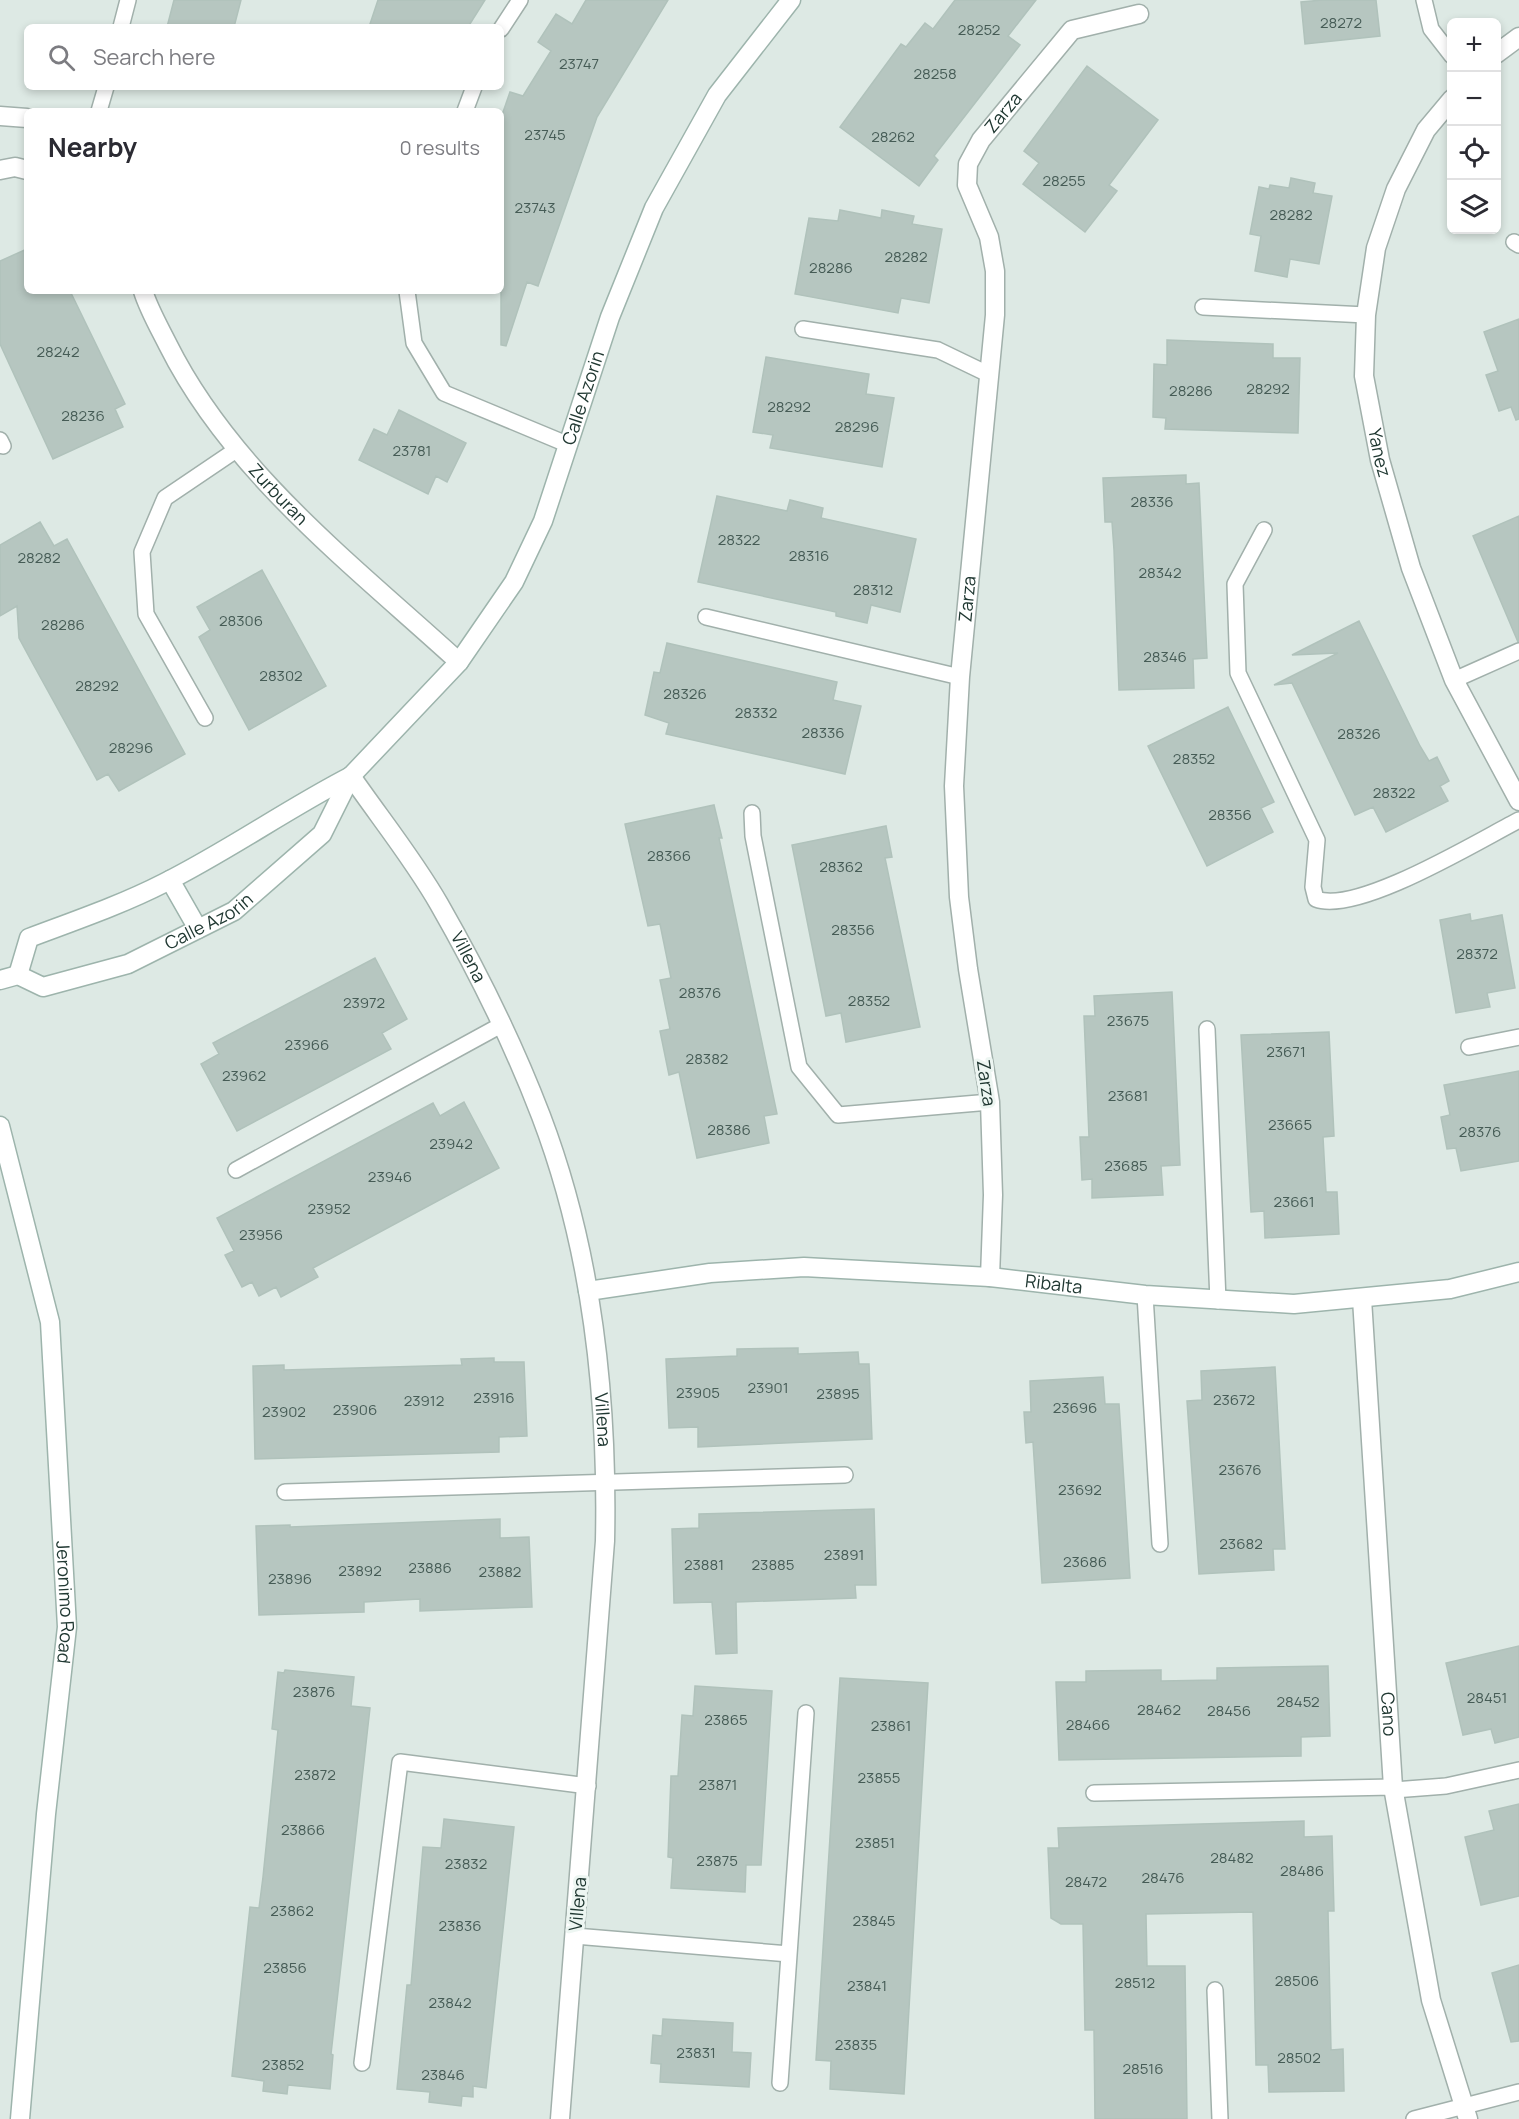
<!DOCTYPE html>
<meta charset="utf-8">
<style>
body{margin:0;font-family:Manrope,sans-serif;background:#f2f2f3;color:#2b2b33}
.controls{position:absolute;right:18px;top:18px;display:grid;overflow:hidden;border-radius:9px;box-shadow:0 3px 9px #0003}
.controls button{width:54px;height:54px;display:grid;place-items:center;padding:0;border:0;border-bottom:2px solid #e1e1e2;background:#fff;color:#2b2b33;font:30px sans-serif}
.list{margin:0;padding:0;list-style:none}
h2{display:flex;justify-content:space-between;align-items:center;height:78px;margin:0;padding:0 24px;font-size:26px}
h2 small{font-size:20px;font-weight:400;color:#7c7c81}
.icon{flex:none;width:33px;height:33px;fill:none;stroke:currentColor;stroke-width:2;stroke-linecap:round;stroke-linejoin:round}
.map{position:relative;flex:none;width:1519px;height:2119px;overflow:hidden}
.search{position:absolute;background:#fff;box-shadow:0 3px 9px #0003;left:24px;top:24px;width:480px;height:66px;display:flex;align-items:center;gap:15px;box-sizing:border-box;padding:0 21px;border-radius:9px;color:#7c7c81;font-size:22px}
.panel{position:absolute;background:#fff;box-shadow:0 3px 9px #0003;left:24px;top:108px;width:480px;height:186px;border-radius:9px}
.map>svg:first-child{display:block}
</style>
<div class="map">
<svg width="1519" height="2119" viewBox="0 0 1519 2119">
<rect width="100%" height="100%" fill="#dde9e4"/>
<path fill="#b6c6c0" stroke="#b0c2bb" stroke-width="1.5" d="M 174,0 L 241,0 L 234,27 L 167,27 Z
M 378,0 L 485,0 L 468,27 L 369,27 Z
M 586,0 L 668,0 L 597,117 L 538,286 L 527,282 L 506,346 L 501,345 L 501,118 L 510,92 L 523,96 L 551,51 L 538,42 L 556,14 L 572,24 Z
M 955,0 L 1036,0 L 1008,36 L 1020,45 L 934,156 L 938,160 L 919,186 L 840,127 L 901,44 L 906,47 L 925,23 L 933,29 Z
M 1322,0 L 1376,0 L 1380,36 L 1305,44 L 1301,2 Z
M 1087,66 L 1158,120 L 1109,185 L 1117,191 L 1085,232 L 1023,184 L 1039,163 L 1024,151 Z
M 1291,178 L 1315,183 L 1313,193 L 1332,196 L 1319,264 L 1290,259 L 1287,277 L 1255,271 L 1261,236 L 1250,234 L 1259,187 L 1269,189 L 1270,185 L 1289,188 Z
M 840,210 L 881,218 L 882,210 L 914,216 L 912,224 L 942,229 L 929,303 L 901,298 L 898,313 L 795,294 L 809,218 L 838,221 Z
M 27,249 L 27,291 L 70,291 L 125,404 L 115,409 L 123,427 L 53,459 L 0,344 L 0,261 Z
M 1519,319 L 1519,419 L 1516,420 L 1511,407 L 1499,411 L 1486,375 L 1498,371 L 1484,332 Z
M 1167,340 L 1273,344 L 1273,358 L 1300,358 L 1298,433 L 1165,429 L 1166,418 L 1153,417 L 1154,364 L 1167,365 Z
M 766,357 L 869,374 L 866,394 L 894,398 L 882,467 L 770,448 L 773,435 L 753,432 Z
M 399,410 L 466,443 L 447,482 L 436,476 L 428,494 L 359,460 L 374,429 L 387,435 Z
M 1186,475 L 1186,484 L 1199,483 L 1207,658 L 1193,659 L 1194,688 L 1119,690 L 1114,550 L 1112,522 L 1105,522 L 1103,478 Z
M 717,496 L 787,511 L 790,500 L 823,508 L 821,518 L 916,539 L 900,612 L 871,605 L 867,623 L 836,616 L 836,612 L 698,582 Z
M 1519,516 L 1519,641 L 1518,642 L 1473,536 Z
M 40,522 L 54,546 L 67,539 L 185,754 L 119,791 L 108,774 L 97,780 L 33,664 L 19,638 L 17,606 L 0,616 L 0,545 Z
M 262,570 L 326,686 L 249,730 L 199,637 L 210,630 L 197,607 Z
M 1359,621 L 1420,746 L 1429,761 L 1437,757 L 1449,781 L 1440,786 L 1448,801 L 1386,832 L 1373,807 L 1355,815 L 1292,683 L 1274,685 L 1338,653 L 1292,655 Z
M 667,643 L 837,682 L 833,700 L 861,706 L 845,774 L 666,734 L 669,723 L 645,715 L 654,672 L 660,673 Z
M 1228,707 L 1274,802 L 1261,808 L 1273,832 L 1207,866 L 1148,746 Z
M 714,805 L 722,838 L 719,838 L 777,1114 L 764,1116 L 769,1143 L 697,1158 L 679,1072 L 669,1075 L 660,1031 L 670,1029 L 660,980 L 671,978 L 660,924 L 648,926 L 625,824 Z
M 886,826 L 892,857 L 885,858 L 920,1027 L 846,1042 L 841,1013 L 826,1016 L 792,845 Z
M 1470,914 L 1471,921 L 1502,915 L 1515,988 L 1487,993 L 1490,1007 L 1456,1013 L 1440,920 Z
M 375,958 L 407,1019 L 382,1033 L 391,1049 L 237,1131 L 201,1064 L 219,1054 L 213,1043 Z
M 1172,992 L 1180,1165 L 1161,1166 L 1163,1195 L 1092,1198 L 1092,1179 L 1082,1180 L 1080,1137 L 1089,1137 L 1084,1016 L 1095,1016 L 1094,996 Z
M 1329,1032 L 1334,1136 L 1323,1137 L 1326,1192 L 1337,1192 L 1339,1234 L 1265,1238 L 1264,1211 L 1251,1212 L 1241,1035 Z
M 1519,1071 L 1519,1161 L 1461,1171 L 1456,1148 L 1447,1149 L 1441,1117 L 1450,1115 L 1444,1085 Z
M 464,1102 L 499,1168 L 313,1268 L 318,1277 L 281,1297 L 276,1287 L 259,1296 L 252,1282 L 242,1287 L 225,1255 L 234,1251 L 217,1218 L 433,1103 L 440,1116 Z
M 798,1348 L 798,1354 L 858,1352 L 859,1364 L 869,1364 L 872,1439 L 698,1447 L 698,1427 L 669,1428 L 666,1359 L 737,1356 L 737,1349 Z
M 494,1358 L 494,1362 L 524,1362 L 527,1436 L 499,1437 L 499,1452 L 255,1459 L 253,1366 L 284,1365 L 284,1370 L 462,1365 L 461,1359 Z
M 1275,1367 L 1285,1549 L 1273,1549 L 1274,1570 L 1199,1574 L 1187,1401 L 1202,1400 L 1201,1371 Z
M 1103,1377 L 1105,1404 L 1119,1404 L 1130,1578 L 1042,1583 L 1033,1442 L 1026,1443 L 1024,1412 L 1031,1412 L 1030,1381 Z
M 874,1509 L 876,1585 L 855,1585 L 856,1598 L 736,1602 L 737,1653 L 716,1654 L 712,1602 L 674,1603 L 672,1529 L 699,1528 L 699,1514 Z
M 500,1519 L 500,1538 L 529,1537 L 532,1607 L 420,1611 L 420,1599 L 364,1602 L 364,1612 L 259,1615 L 256,1526 L 290,1525 L 290,1527 Z
M 1519,1646 L 1519,1737 L 1495,1743 L 1491,1729 L 1463,1735 L 1446,1663 Z
M 1328,1666 L 1330,1736 L 1301,1737 L 1301,1756 L 1059,1760 L 1056,1682 L 1086,1682 L 1086,1671 L 1161,1670 L 1161,1681 L 1217,1680 L 1217,1668 Z
M 285,1670 L 354,1677 L 351,1706 L 370,1708 L 331,2054 L 333,2055 L 330,2089 L 288,2085 L 287,2094 L 263,2091 L 264,2081 L 232,2076 L 250,1907 L 259,1908 L 263,1877 L 278,1730 L 272,1729 L 278,1672 L 284,1673 Z
M 840,1678 L 928,1683 L 904,2094 L 830,2089 L 831,2061 L 816,2060 Z
M 695,1686 L 772,1691 L 761,1865 L 746,1865 L 745,1892 L 671,1888 L 673,1858 L 668,1857 L 671,1776 L 678,1776 L 682,1715 L 693,1716 Z
M 1519,1804 L 1519,1896 L 1481,1905 L 1465,1837 L 1494,1830 L 1489,1811 Z
M 444,1819 L 514,1827 L 486,2088 L 473,2086 L 473,2097 L 462,2096 L 461,2106 L 429,2102 L 430,2092 L 397,2089 L 407,1985 L 411,1985 L 423,1847 L 441,1848 Z
M 1304,1821 L 1304,1837 L 1332,1836 L 1334,1911 L 1328,1911 L 1331,2050 L 1343,2049 L 1344,2091 L 1269,2092 L 1268,2065 L 1256,2065 L 1253,1912 L 1146,1914 L 1147,1966 L 1185,1966 L 1187,2119 L 1095,2119 L 1094,2030 L 1085,2030 L 1083,1924 L 1061,1924 L 1051,1918 L 1048,1848 L 1059,1848 L 1058,1828 Z
M 1519,1965 L 1519,2041 L 1511,2042 L 1492,1973 Z
M 663,2019 L 733,2023 L 732,2052 L 751,2053 L 749,2087 L 660,2082 L 661,2064 L 651,2063 L 653,2035 L 662,2036 Z"/>
<g fill="none" stroke-linecap="round" stroke-linejoin="round">
<defs>
<path id="lane" d="M 1424,0 L 1431,29 L 1452,56
M 121,27 L 128,0
M 501,29 L 520,0
M 99,111 L 106,87
M 465,111 L 474,87
M 1514,242 L 1519,245
M 407,291 L 414,343 L 444,393 L 569,445
M 1203,307 L 1366,315
M 803,329 L 938,350 L 990,375
M 0,440 L 3,446
M 1264,530 L 1235,584 L 1238,673 L 1317,840 L 1313,887 L 1316,899 C 1357,915 1478,841 1519,820
M 706,617 L 960,677
M 1454,680 L 1519,651
M 205,718 L 146,614 L 142,552 L 165,498 L 236,450
M 752,813 L 753,836 L 799,1067 L 838,1115 L 990,1102
M 1207,1029 L 1218,1301
M 1469,1047 L 1519,1037
M 236,1170 L 503,1024
M 1145,1295 L 1160,1544
M 285,1492 L 845,1475
M 1394,1790 L 1446,1786 L 1519,1770
M 1094,1793 L 1393,1787
M 575,1936 L 789,1954
M 1215,1990 L 1220,2119
M 362,2063 L 400,1762 L 588,1786
M 780,2083 L 806,1713
M 1414,2119 L 1519,2092"/>
<g id="street">
<path d="M 1496,54 L 1519,37"/>
<path id="s1" d="M 1452,99 L 1426,130 L 1396,189 L 1376,248 L 1366,315 L 1364,376 L 1380,460 L 1411,568 L 1454,680 L 1519,801"/>
<path d="M 0,116 L 27,118"/>
<path d="M 0,170 L 15,167 L 27,170"/>
<path id="s2" d="M 143,291 C 149,310 159,327 168,345 C 232,473 354,566 459,662"/>
<path id="s3" d="M 351,776 C 380,818 414,860 439,904 C 478,972 513,1043 541,1116 C 592,1250 608,1399 605,1541 L 560,2119"/>
<path id="s4" d="M 990,1277 L 993,1195 L 990,1102 L 968,969 L 959,897 L 954,786 L 960,677 L 995,315 L 995,271 L 989,237 L 967,185 L 968,164 L 981,140 L 1072,30 L 1139,14"/>
<path id="s5" d="M 1362,1299 L 1393,1787 L 1431,2000 L 1468,2119"/>
</g>
<g id="secondary">
<path d="M 170,880 L 198,929"/>
<path d="M 18,975 L 29,938 C 74,921 121,905 164,883 C 228,851 287,809 351,776"/>
<path id="s6" d="M 0,980 L 18,975 L 43,987 L 128,964 L 234,911 L 322,834 L 351,776 L 459,662 L 514,582 L 543,521 L 610,317 L 654,208 L 717,95 L 791,0"/>
<path id="s7" d="M 0,1126 L 50,1322 L 67,1627 L 46,1814 L 20,2119"/>
<path id="s8" d="M 588,1291 L 710,1273 L 804,1267 L 990,1277 L 1145,1295 L 1294,1304 L 1450,1289 L 1519,1272"/>
</g>
</defs>
<use href="#lane" stroke="#a1b0ab" stroke-width="18"/>
<use href="#street" stroke="#a1b0ab" stroke-width="21"/>
<use href="#secondary" stroke="#9db4ac" stroke-width="21"/>
<use href="#lane" stroke="#fff" stroke-width="15"/>
<use href="#street" stroke="#fff" stroke-width="18"/>
<use href="#secondary" stroke="#fff" stroke-width="18"/>
</g>
<g text-anchor="middle" stroke-width="6" stroke-linejoin="round" paint-order="stroke">
<g font-size="15" fill="#465c56">
<text x="1341" y="28">28272</text>
<text x="979" y="35">28252</text>
<text x="579" y="69">23747</text>
<text x="935" y="79">28258</text>
<text x="545" y="140">23745</text>
<text x="893" y="142">28262</text>
<text x="1064" y="186">28255</text>
<text x="535" y="213">23743</text>
<text x="1291" y="220">28282</text>
<text x="906" y="262">28282</text>
<text x="831" y="273">28286</text>
<text x="58" y="357">28242</text>
<text x="1268" y="394">28292</text>
<text x="1191" y="396">28286</text>
<text x="789" y="412">28292</text>
<text x="83" y="421">28236</text>
<text x="857" y="432">28296</text>
<text x="412" y="456">23781</text>
<text x="1152" y="507">28336</text>
<text x="739" y="545">28322</text>
<text x="809" y="561">28316</text>
<text x="39" y="563">28282</text>
<text x="1160" y="578">28342</text>
<text x="873" y="595">28312</text>
<text x="241" y="626">28306</text>
<text x="63" y="630">28286</text>
<text x="1165" y="662">28346</text>
<text x="281" y="681">28302</text>
<text x="97" y="691">28292</text>
<text x="685" y="699">28326</text>
<text x="756" y="718">28332</text>
<text x="823" y="738">28336</text>
<text x="1359" y="739">28326</text>
<text x="131" y="753">28296</text>
<text x="1194" y="764">28352</text>
<text x="1394" y="798">28322</text>
<text x="1230" y="820">28356</text>
<text x="669" y="861">28366</text>
<text x="841" y="872">28362</text>
<text x="853" y="935">28356</text>
<text x="1477" y="959">28372</text>
<text x="700" y="998">28376</text>
<text x="869" y="1006">28352</text>
<text x="364" y="1008">23972</text>
<text x="1128" y="1026">23675</text>
<text x="307" y="1050">23966</text>
<text x="1286" y="1057">23671</text>
<text x="707" y="1064">28382</text>
<text x="244" y="1081">23962</text>
<text x="1128" y="1101">23681</text>
<text x="1290" y="1130">23665</text>
<text x="729" y="1135">28386</text>
<text x="1480" y="1137">28376</text>
<text x="451" y="1149">23942</text>
<text x="1126" y="1171">23685</text>
<text x="390" y="1182">23946</text>
<text x="1294" y="1207">23661</text>
<text x="329" y="1214">23952</text>
<text x="261" y="1240">23956</text>
<text x="768" y="1393">23901</text>
<text x="698" y="1398">23905</text>
<text x="838" y="1399">23895</text>
<text x="494" y="1403">23916</text>
<text x="1234" y="1405">23672</text>
<text x="424" y="1406">23912</text>
<text x="1075" y="1413">23696</text>
<text x="355" y="1415">23906</text>
<text x="284" y="1417">23902</text>
<text x="1240" y="1475">23676</text>
<text x="1080" y="1495">23692</text>
<text x="1241" y="1549">23682</text>
<text x="844" y="1560">23891</text>
<text x="1085" y="1567">23686</text>
<text x="704" y="1570">23881</text>
<text x="773" y="1570">23885</text>
<text x="430" y="1573">23886</text>
<text x="360" y="1576">23892</text>
<text x="500" y="1577">23882</text>
<text x="290" y="1584">23896</text>
<text x="314" y="1697">23876</text>
<text x="1487" y="1703">28451</text>
<text x="1298" y="1707">28452</text>
<text x="1159" y="1715">28462</text>
<text x="1229" y="1716">28456</text>
<text x="726" y="1725">23865</text>
<text x="1088" y="1730">28466</text>
<text x="891" y="1731">23861</text>
<text x="315" y="1780">23872</text>
<text x="879" y="1783">23855</text>
<text x="718" y="1790">23871</text>
<text x="303" y="1835">23866</text>
<text x="875" y="1848">23851</text>
<text x="1232" y="1863">28482</text>
<text x="717" y="1866">23875</text>
<text x="466" y="1869">23832</text>
<text x="1302" y="1876">28486</text>
<text x="1163" y="1883">28476</text>
<text x="1086" y="1887">28472</text>
<text x="292" y="1916">23862</text>
<text x="874" y="1926">23845</text>
<text x="460" y="1931">23836</text>
<text x="285" y="1973">23856</text>
<text x="1297" y="1986">28506</text>
<text x="1135" y="1988">28512</text>
<text x="867" y="1991">23841</text>
<text x="450" y="2008">23842</text>
<text x="856" y="2050">23835</text>
<text x="696" y="2058">23831</text>
<text x="1299" y="2063">28502</text>
<text x="283" y="2070">23852</text>
<text x="1143" y="2074">28516</text>
<text x="443" y="2080">23846</text>
</g>
<g font-size="18" fill="#203832" stroke="#edf6f2">
<text dy="6" stroke="none"><textPath href="#s4" startOffset="1185">Zarza</textPath></text>
<text dy="6" stroke="none"><textPath href="#s6" startOffset="886">Calle Azorin</textPath></text>
<text dy="6" stroke="none"><textPath href="#s1" startOffset="376">Yanez</textPath></text>
<text dy="6" stroke="none"><textPath href="#s2" startOffset="246">Zurburan</textPath></text>
<text dy="6" stroke="none"><textPath href="#s4" startOffset="681">Zarza</textPath></text>
<text dy="6" stroke="none"><textPath href="#s6" startOffset="226">Calle Azorin</textPath></text>
<text dy="6" stroke="none"><textPath href="#s3" startOffset="216">Villena</textPath></text>
<text transform="translate(986 1083) rotate(82)" y="6">Zarza</text>
<text dy="6" stroke="none"><textPath href="#s8" startOffset="468">Ribalta</textPath></text>
<text dy="6" stroke="none"><textPath href="#s3" startOffset="702">Villena</textPath></text>
<text dy="6" stroke="none"><textPath href="#s7" startOffset="483">Jeronimo Road</textPath></text>
<text dy="6" stroke="none"><textPath href="#s5" startOffset="416">Cano</textPath></text>
<text transform="translate(578 1904) rotate(-85)" y="6">Villena</text>
</g>
</g>
</svg>
<div class="controls">
<button>+</button>
<button>−</button>
<button><svg class="icon" aria-label="locate" viewBox="0 0 24 24"><circle cx="12" cy="12" r="6"/><path d="M12 2v4M12 18v4M2 12h4M18 12h4"/></svg></button>
<button><svg class="icon" aria-label="layers" viewBox="0 0 24 24"><path d="M12 4l9 5-9 5-9-5zM3 14l9 5 9-5"/></svg></button>
</div>
<div class="search"><svg class="icon" aria-label="search" viewBox="0 0 24 24"><circle cx="10" cy="10" r="6"/><path d="M15 15l6 6"/></svg>Search here</div>
<section class="panel">
<h2>Nearby<small>0 results</small></h2>
<ul class="list">
</ul>
</section>
</div>
